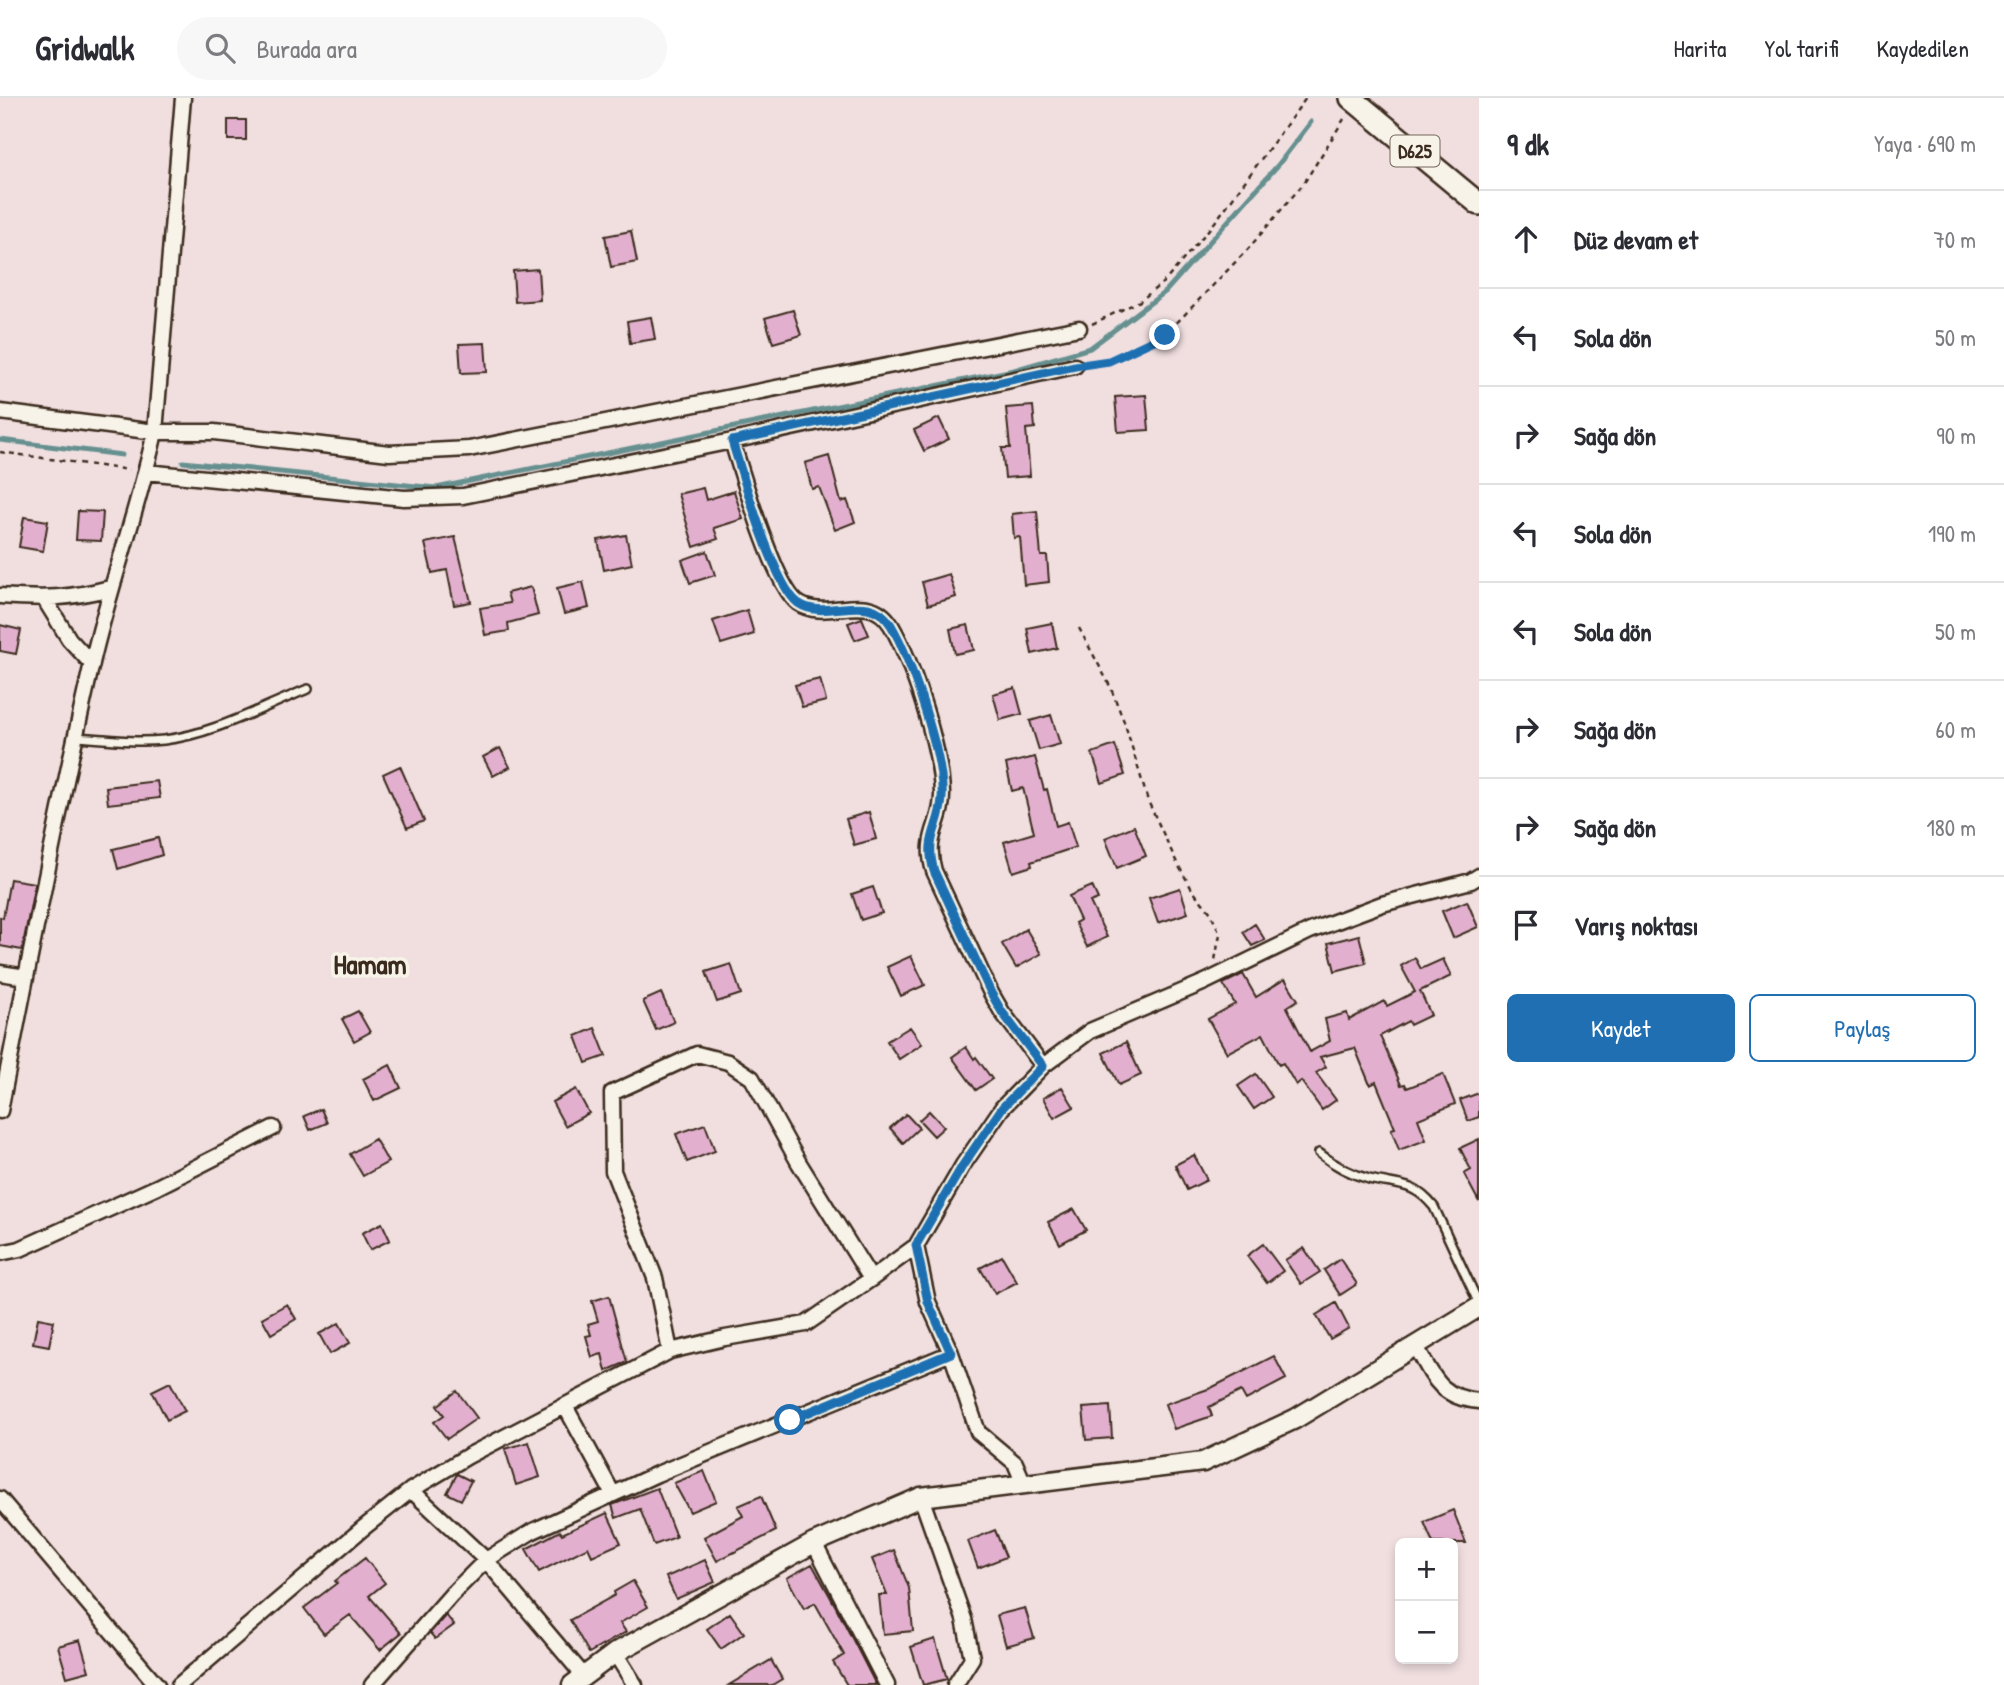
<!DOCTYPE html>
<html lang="tr">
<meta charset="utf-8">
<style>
body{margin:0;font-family:"Patrick Hand",sans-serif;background:#f7f7f7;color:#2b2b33}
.controls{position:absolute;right:21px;bottom:21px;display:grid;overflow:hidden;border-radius:10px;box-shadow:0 4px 10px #0003}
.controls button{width:63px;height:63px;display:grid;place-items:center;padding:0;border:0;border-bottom:2px solid #e1e1e2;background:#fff;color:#2b2b33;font:35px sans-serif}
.stop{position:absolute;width:21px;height:21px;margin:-16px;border:5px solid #1f6fb2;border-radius:50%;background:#fff}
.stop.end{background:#1f6fb2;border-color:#fff;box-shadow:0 2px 7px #0008}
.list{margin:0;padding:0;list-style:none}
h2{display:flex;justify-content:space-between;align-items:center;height:91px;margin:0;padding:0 28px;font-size:30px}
h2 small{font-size:23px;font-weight:400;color:#7c7c81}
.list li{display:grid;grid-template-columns:46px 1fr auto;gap:21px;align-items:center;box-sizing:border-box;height:98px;padding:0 28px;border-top:2px solid #e1e1e2}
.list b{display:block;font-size:26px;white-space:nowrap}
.list em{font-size:23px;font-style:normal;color:#7c7c81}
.actions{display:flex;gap:14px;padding:21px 28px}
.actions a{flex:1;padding:16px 0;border:2px solid #1f6fb2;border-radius:10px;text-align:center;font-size:24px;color:#1f6fb2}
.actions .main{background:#1f6fb2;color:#fff}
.icon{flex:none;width:38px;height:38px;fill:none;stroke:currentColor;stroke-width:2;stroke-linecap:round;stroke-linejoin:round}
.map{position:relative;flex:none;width:1479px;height:1587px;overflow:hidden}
header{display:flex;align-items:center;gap:42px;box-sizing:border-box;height:98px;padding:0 35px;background:#fff;border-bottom:2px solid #e1e1e2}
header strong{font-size:33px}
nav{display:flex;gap:38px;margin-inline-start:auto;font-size:24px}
.search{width:490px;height:63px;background:#f7f7f7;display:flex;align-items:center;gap:18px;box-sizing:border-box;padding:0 24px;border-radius:38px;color:#7c7c81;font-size:26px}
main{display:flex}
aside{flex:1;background:#fff}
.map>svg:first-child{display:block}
</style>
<header>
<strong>Gridwalk</strong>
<div class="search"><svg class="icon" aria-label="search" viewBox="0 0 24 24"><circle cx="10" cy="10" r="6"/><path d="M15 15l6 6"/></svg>Burada ara</div>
<nav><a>Harita</a><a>Yol tarifi</a><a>Kaydedilen</a></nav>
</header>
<main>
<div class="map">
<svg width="1479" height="1587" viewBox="0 0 1479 1587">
<rect width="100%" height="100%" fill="#f1dfe0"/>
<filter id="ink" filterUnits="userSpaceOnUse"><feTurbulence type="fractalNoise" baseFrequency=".0143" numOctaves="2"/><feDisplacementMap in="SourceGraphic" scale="14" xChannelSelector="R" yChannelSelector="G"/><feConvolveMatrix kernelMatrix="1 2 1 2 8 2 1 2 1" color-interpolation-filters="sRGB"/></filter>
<g filter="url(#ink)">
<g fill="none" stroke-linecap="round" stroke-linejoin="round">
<path stroke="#66908f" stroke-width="5" d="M 0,342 L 122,357
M 183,364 L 436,390 L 1014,272 L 1090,250 L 1165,194 L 1278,67 L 1311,24"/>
</g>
<path fill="#e2b0ce" stroke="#3b2a1e" stroke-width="2" d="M 228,22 L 246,22 L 246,42 L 228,42 Z
M 631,133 L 637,164 L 611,169 L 605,138 Z
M 538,171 L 540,202 L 515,204 L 513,173 Z
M 793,212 L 801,237 L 773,245 L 765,220 Z
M 651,219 L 655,241 L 630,245 L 627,223 Z
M 485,245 L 487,274 L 461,275 L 459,246 Z
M 1146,297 L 1149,332 L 1118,334 L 1115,299 Z
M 1033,308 L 1035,330 L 1026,331 L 1030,378 L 1005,380 L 1002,350 L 1010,350 L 1006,310 Z
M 939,320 L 949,341 L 924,353 L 914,332 Z
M 829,358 L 841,404 L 847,402 L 855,424 L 835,432 L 819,389 L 812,391 L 805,365 Z
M 703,390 L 706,402 L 734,393 L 743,421 L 714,430 L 718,441 L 694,449 L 678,396 Z
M 78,413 L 103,414 L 101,443 L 76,442 Z
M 1037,413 L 1041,458 L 1047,458 L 1049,484 L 1024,487 L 1020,439 L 1014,440 L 1012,416 Z
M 24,419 L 48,423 L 43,453 L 19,449 Z
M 626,437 L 632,466 L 604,472 L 598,442 Z
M 455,439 L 471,504 L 454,507 L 447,472 L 432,475 L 425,445 Z
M 707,453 L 715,477 L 690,485 L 682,462 Z
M 949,476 L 956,499 L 928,507 L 922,484 Z
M 583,484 L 589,510 L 564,516 L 557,490 Z
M 531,489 L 538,517 L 508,525 L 509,533 L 485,537 L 480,510 L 510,505 L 507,495 Z
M 747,512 L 754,536 L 721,546 L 713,523 Z
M 862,520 L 869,537 L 855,542 L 848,525 Z
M 1052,525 L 1057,550 L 1032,556 L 1027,530 Z
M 0,527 L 21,532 L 16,556 L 0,553 Z
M 968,527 L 974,552 L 955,556 L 950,531 Z
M 820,581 L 826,603 L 802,609 L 795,587 Z
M 1015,590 L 1022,616 L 1000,622 L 993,596 Z
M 1051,617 L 1060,646 L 1039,652 L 1030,623 Z
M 1115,647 L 1125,677 L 1102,685 L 1092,655 Z
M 500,650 L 510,669 L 493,678 L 483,659 Z
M 1035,659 L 1044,692 L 1047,691 L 1056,728 L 1068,724 L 1076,749 L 1031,764 L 1032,768 L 1013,774 L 1004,744 L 1034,735 L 1023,690 L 1012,693 L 1006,666 Z
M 400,668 L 424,723 L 407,730 L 383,676 Z
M 157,683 L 160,700 L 108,706 L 106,689 Z
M 869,714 L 876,741 L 854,747 L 846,721 Z
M 1134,728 L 1146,758 L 1117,770 L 1105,740 Z
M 158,740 L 162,757 L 118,771 L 113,751 Z
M 10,781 L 35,785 L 22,852 L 0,848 L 0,819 L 3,820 Z
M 1092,788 L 1098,801 L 1090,804 L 1107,839 L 1087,849 L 1075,825 L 1080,822 L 1069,798 Z
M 873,789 L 882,815 L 861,822 L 852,796 Z
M 1180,790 L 1188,815 L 1158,825 L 1149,800 Z
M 1467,803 L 1478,829 L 1453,840 L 1442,813 Z
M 1255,826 L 1265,842 L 1252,848 L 1243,834 Z
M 1026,831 L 1041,856 L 1016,870 L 1002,846 Z
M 1359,837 L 1366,865 L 1335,873 L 1328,845 Z
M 911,858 L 925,887 L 901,898 L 887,869 Z
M 1415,860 L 1421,871 L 1443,861 L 1451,878 L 1420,893 L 1431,917 L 1410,927 L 1408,923 L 1380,938 L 1401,987 L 1405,986 L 1407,990 L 1443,976 L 1455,1006 L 1418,1021 L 1426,1042 L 1399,1052 L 1391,1031 L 1395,1030 L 1376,984 L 1370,987 L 1355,950 L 1320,959 L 1326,969 L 1316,975 L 1336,1002 L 1322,1012 L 1301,983 L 1296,987 L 1283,965 L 1279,967 L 1263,936 L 1227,955 L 1208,921 L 1235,906 L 1223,886 L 1243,876 L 1256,899 L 1285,881 L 1298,902 L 1287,909 L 1310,954 L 1330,943 L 1325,921 L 1347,915 L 1349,922 L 1384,903 L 1387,908 L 1415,894 L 1401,868 Z
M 731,866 L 741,896 L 717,904 L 706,874 Z
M 661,895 L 674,924 L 656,932 L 643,903 Z
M 358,913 L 370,934 L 354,943 L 342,921 Z
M 910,929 L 922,946 L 899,961 L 887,943 Z
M 595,930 L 606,958 L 586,965 L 576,938 Z
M 1126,944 L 1141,977 L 1119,987 L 1103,955 Z
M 966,949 L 974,961 L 976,959 L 992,981 L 976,992 L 952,959 Z
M 390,967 L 401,990 L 374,1003 L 363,981 Z
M 1256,976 L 1272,999 L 1254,1011 L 1238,988 Z
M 1062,989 L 1074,1009 L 1054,1020 L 1043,1000 Z
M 576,991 L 589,1015 L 565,1028 L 552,1004 Z
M 1479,995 L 1479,1019 L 1468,1023 L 1460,1002 Z
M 321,1011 L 327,1025 L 310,1032 L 304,1018 Z
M 929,1013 L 944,1029 L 934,1038 L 919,1022 Z
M 906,1016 L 919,1030 L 903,1045 L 890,1030 Z
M 705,1026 L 715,1053 L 687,1064 L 676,1036 Z
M 375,1041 L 388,1064 L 363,1078 L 350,1056 Z
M 1479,1041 L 1479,1104 L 1464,1076 L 1471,1072 L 1460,1050 Z
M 1194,1057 L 1207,1082 L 1187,1092 L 1175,1067 Z
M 1074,1111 L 1086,1132 L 1060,1146 L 1048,1124 Z
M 382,1125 L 390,1142 L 370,1152 L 362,1135 Z
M 1263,1146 L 1283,1173 L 1267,1185 L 1247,1158 Z
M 1304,1150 L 1320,1174 L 1301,1186 L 1285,1162 Z
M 1002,1158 L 1017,1184 L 995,1196 L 980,1170 Z
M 1340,1161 L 1357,1186 L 1340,1197 L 1324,1172 Z
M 609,1198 L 627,1264 L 606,1273 L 602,1256 L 592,1259 L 586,1238 L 591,1237 L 588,1226 L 598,1223 L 592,1203 Z
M 1336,1205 L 1349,1230 L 1330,1241 L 1316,1217 Z
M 287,1206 L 296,1221 L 271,1236 L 262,1220 Z
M 38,1220 L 54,1223 L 49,1248 L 33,1245 Z
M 339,1225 L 350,1245 L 330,1256 L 319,1236 Z
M 1274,1258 L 1286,1281 L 1246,1302 L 1241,1293 L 1209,1309 L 1212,1318 L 1174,1331 L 1165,1306 L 1211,1290 Z
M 170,1284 L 185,1313 L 167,1322 L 152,1293 Z
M 457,1293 L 477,1320 L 447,1341 L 434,1324 L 444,1317 L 437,1308 Z
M 1110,1308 L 1112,1340 L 1086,1342 L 1083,1310 Z
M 529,1344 L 540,1379 L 516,1387 L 505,1351 Z
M 704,1373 L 716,1403 L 690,1414 L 674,1385 Z
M 457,1376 L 471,1383 L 461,1402 L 447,1395 Z
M 657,1390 L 676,1439 L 654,1447 L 640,1411 L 616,1420 L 612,1407 Z
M 761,1398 L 776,1433 L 717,1463 L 704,1439 L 743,1418 L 738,1408 Z
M 1453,1412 L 1466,1445 L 1433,1445 L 1424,1424 Z
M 607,1415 L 621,1445 L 592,1458 L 588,1449 L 539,1474 L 526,1451 L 560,1433 L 562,1436 Z
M 995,1432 L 1006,1459 L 978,1470 L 968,1443 Z
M 894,1452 L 909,1490 L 913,1533 L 883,1536 L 879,1497 L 887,1497 L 872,1461 Z
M 365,1460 L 385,1485 L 369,1498 L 401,1535 L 380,1552 L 350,1517 L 324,1536 L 304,1510 L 337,1485 L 335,1483 Z
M 705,1462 L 715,1484 L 676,1501 L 666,1479 Z
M 812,1466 L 836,1509 L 876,1587 L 847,1587 L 833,1564 L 844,1557 L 815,1505 L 804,1511 L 787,1480 Z
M 633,1483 L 648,1509 L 620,1525 L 626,1534 L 589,1555 L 570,1522 L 615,1497 L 614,1494 Z
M 1025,1510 L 1034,1540 L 1006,1548 L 997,1517 Z
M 730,1515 L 744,1535 L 721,1551 L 707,1531 Z
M 446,1517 L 454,1527 L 435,1541 L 430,1535 Z
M 935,1541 L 947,1581 L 923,1587 L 911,1549 Z
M 80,1542 L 89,1573 L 67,1579 L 58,1548 Z
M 771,1562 L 782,1581 L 772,1587 L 729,1587 Z"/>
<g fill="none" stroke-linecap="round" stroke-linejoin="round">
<defs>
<path id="service" d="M 76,639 C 106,641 135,645 164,642 C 214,636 262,609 308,591
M 1319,1055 C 1334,1067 1350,1076 1369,1081 C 1398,1088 1413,1083 1434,1109 L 1479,1206"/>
<path id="minor" d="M 183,0 L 155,334 L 214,334 L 389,355 L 469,351 L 1079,230
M 0,314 L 155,334 C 138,412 110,487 92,565 C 58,713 29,863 0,1013
M 732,343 C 742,375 774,488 798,505 C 827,525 868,490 891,527 C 913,565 941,652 942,695 C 943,726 923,737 934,773 L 991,895 L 1002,914 L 1043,968
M 146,374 L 404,400 L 463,398 L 732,343 L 1075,268
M 0,498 C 44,501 68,501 110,490
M 45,502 L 69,541 L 92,566
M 0,875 L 26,879
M 916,1148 L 928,1204 L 951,1255 L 978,1334 L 1015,1365 L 1024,1386
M 0,1155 L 20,1151 L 157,1089 L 273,1030
M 1416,1248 C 1433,1279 1440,1300 1479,1303
M 670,1253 L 655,1180 L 613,1073 L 612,995 L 697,956 L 728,964 L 752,980 L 799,1065 L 871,1181
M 565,1308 L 613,1396
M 411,1392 L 486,1462 L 583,1577
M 921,1399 L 964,1521 L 972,1560 L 955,1587
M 0,1401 L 157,1587
M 814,1445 L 887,1587
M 615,1555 L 635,1587
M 179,1587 L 362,1431 L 411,1392 L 468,1358 L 670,1253 L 725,1240 L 806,1226 L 871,1181 L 916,1148 L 963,1067 L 1002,1010 L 1043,968 L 1090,933 L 1205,884 L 1310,833 L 1382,806 L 1471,783 L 1479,778
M 372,1587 L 452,1496 L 486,1462 L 531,1434 L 657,1376 L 951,1255"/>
<path id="tertiary" d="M 572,1587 L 615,1555 L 814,1445 L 921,1399 L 1203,1364 L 1295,1321 L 1479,1209"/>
<path id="primary" d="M 1351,0 L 1479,106"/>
</defs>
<use href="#service" stroke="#3b2a1e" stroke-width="12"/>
<use href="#minor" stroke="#3b2a1e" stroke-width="19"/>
<use href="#tertiary" stroke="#3b2a1e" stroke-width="23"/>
<use href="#primary" stroke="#3b2a1e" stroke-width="26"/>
<path stroke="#3b2a1e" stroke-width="2.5" stroke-dasharray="5 5" stroke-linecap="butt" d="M 1092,226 L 1140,203 L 1166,182 L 1215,124 L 1306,0
M 1088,266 L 1109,263 L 1165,237 L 1248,151 L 1304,85 L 1344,21
M 0,354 L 129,372
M 1079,530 L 1110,588 L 1125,626 L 1148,703 L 1177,765 L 1193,793 L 1211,815 L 1220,836 L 1215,862"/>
<use href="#service" stroke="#f7f3e8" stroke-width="7"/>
<use href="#minor" stroke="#f7f3e8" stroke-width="14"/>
<use href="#tertiary" stroke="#f7f3e8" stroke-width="18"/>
<use href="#primary" stroke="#f7f3e8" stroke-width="21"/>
</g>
</g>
<g fill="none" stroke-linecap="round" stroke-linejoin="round" filter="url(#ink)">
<path stroke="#1f6fb2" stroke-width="9" d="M 790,1322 L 951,1255 L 928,1204 L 916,1147 L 963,1067 L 1002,1010 L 1043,968 L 1002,914 L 991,895 L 934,773 C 924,739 940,730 942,700 C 945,662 911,561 891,527 C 868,490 827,525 798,505 C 774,488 742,375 732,343 L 1075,268 L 1109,263 L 1165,237"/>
</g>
<g text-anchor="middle" stroke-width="7" stroke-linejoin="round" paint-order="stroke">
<rect fill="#f7f3e8" stroke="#73665b" stroke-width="2" x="1390.5" y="37.5" width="49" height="31" rx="5"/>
<g font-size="19" font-weight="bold" fill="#3b2a1e">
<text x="1415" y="60">D625</text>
</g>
<g font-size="28" font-weight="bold" fill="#3b2a1e" stroke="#f7f3e8">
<text x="370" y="876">Hamam</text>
</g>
</g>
</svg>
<div class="controls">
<button>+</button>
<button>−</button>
</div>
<div class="stop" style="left:790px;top:1322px"></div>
<div class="stop end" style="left:1165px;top:237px"></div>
</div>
<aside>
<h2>9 dk<small>Yaya · 690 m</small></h2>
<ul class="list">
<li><svg class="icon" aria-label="ahead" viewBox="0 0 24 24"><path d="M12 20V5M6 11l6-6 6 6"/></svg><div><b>Düz devam et</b></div><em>70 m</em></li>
<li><svg class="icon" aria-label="left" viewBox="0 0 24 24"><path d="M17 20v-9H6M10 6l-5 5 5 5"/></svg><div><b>Sola dön</b></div><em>50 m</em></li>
<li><svg class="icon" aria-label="right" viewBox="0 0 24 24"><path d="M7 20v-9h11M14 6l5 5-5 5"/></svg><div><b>Sağa dön</b></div><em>90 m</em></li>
<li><svg class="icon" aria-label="left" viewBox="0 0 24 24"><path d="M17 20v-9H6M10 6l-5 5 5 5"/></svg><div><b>Sola dön</b></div><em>190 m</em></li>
<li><svg class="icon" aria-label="left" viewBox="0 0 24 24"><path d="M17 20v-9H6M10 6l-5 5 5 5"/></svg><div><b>Sola dön</b></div><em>50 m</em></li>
<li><svg class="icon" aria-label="right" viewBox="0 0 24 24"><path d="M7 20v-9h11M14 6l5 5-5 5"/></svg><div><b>Sağa dön</b></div><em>60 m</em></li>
<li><svg class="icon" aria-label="right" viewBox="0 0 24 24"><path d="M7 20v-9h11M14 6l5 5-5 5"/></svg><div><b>Sağa dön</b></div><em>180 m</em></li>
<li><svg class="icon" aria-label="arrive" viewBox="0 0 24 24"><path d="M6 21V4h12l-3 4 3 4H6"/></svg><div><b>Varış noktası</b></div></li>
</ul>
<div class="actions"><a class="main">Kaydet</a><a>Paylaş</a></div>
</aside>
</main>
